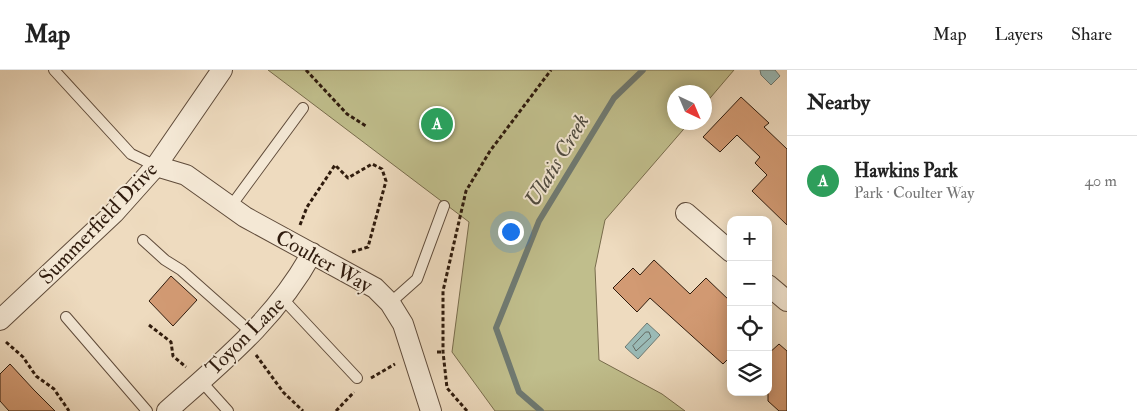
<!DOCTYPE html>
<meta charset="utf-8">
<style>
body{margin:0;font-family:"IM FELL Double Pica",serif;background:#f6f6f6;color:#222}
.controls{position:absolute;right:15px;bottom:15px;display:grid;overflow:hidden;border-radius:10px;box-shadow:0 2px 12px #0003}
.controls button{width:45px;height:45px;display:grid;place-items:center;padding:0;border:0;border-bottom:1px solid #e0e0e0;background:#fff;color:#222;font:25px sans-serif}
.compass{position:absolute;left:667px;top:15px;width:45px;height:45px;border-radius:50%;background:#fff;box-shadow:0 2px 12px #0003;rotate:136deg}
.you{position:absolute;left:510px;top:161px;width:18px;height:18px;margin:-12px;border:4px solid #fff;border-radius:50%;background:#1a73e8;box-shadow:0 0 0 8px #1a73e833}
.badge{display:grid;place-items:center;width:32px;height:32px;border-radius:50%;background:#ea580c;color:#fff;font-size:16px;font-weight:700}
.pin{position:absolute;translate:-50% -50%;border:2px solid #fff;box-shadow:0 1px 5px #0006}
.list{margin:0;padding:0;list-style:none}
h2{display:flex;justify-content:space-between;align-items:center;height:65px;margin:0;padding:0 20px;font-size:21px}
h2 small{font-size:16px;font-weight:400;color:#767676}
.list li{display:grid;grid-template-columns:32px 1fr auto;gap:15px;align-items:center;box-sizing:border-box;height:90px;padding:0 20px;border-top:1px solid #e0e0e0}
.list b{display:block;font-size:19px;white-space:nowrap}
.list p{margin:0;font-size:16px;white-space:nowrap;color:#767676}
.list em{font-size:16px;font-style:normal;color:#767676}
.icon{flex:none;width:28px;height:28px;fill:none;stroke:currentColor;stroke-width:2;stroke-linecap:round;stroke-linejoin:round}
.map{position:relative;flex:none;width:787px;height:341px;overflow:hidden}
header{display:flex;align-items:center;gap:30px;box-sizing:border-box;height:70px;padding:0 25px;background:#fff;border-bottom:1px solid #e0e0e0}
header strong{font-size:24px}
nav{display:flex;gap:28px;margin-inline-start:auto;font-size:18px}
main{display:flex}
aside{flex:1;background:#fff}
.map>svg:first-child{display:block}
</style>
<header>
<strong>Map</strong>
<nav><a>Map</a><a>Layers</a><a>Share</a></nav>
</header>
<main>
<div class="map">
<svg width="787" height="341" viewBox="0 0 787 341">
<rect width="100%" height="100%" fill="#eedbbf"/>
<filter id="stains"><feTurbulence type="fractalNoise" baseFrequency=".004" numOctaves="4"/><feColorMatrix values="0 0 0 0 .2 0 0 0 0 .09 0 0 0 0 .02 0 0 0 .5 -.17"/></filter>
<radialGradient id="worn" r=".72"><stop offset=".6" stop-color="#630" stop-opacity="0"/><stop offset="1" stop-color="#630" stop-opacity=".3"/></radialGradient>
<path fill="#c0be8c" stroke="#786c4c" d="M 268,0 L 734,0 L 705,34 L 704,22 L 674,22 L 674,52 L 689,53 L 605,150 L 595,198 L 599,290 L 662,324 L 685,341 L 495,341 L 452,282 L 469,152 Z"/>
<path fill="#9abab6" stroke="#6f7a72" d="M 760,0 L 775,0 L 780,6 L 771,15 L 761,5 Z
M 647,253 L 660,265 L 638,289 L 625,277 Z"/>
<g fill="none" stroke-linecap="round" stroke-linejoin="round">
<path stroke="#646a62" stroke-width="1" d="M 646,262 L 649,262 L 651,267 L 636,281 L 633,276 Z"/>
<path stroke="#6f7a72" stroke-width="6" d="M 541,341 L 519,322 L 496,258 L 539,151 L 614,28 L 643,0"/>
</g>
<path fill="#d29a73" stroke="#2f1b0d" d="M 741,27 L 769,53 L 764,57 L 787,79 L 787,155 L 752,121 L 767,105 L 755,93 L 760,87 L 737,65 L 720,82 L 703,67 Z
M 654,190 L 690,224 L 706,208 L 731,232 L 731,286 L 723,294 L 650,228 L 637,242 L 613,218 L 633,198 L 640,205 Z
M 171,206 L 197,230 L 173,256 L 149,231 Z
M 779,274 L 787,281 L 787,341 L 779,341 L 768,331 L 768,284 Z
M 10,294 L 34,320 L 55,341 L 9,341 L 0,331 L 0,304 Z"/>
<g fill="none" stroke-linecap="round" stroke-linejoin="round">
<defs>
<path id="service" d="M 54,0 L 131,84 L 156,96
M 231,136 L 303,38
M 143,170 L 165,190 L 181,200 L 252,263
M 283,229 L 357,308
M 390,233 L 417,209 L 444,136
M 66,247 L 147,341
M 201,311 L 228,341"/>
<path id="minor" d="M 156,96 L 186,105 L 245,147 L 375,218 L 390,233 L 403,254 L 431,341
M 686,143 L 731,182
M 768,215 L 787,231
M 0,250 L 114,143 L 156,96 L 222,0
M 167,341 C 222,292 276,249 312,183"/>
</defs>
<use href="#service" stroke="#5f4b3a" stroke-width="12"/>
<use href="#minor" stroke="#5f4b3a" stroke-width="22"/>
<path stroke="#2f1b0d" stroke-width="3" stroke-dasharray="4 2.5" stroke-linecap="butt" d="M 306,0 L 347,44 L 366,56
M 300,155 L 307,137 L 335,95 L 348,108 L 372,94 L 382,99 L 386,111 L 368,177 L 352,182
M 149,255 L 171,272 L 173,286 L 186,297
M 6,272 L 23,287 L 36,306 L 54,319 L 69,341
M 437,282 L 443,282
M 256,285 L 283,322 L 303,341
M 371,308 L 395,294
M 336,341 L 354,322
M 467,341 L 447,318 L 443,282 L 443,221 L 466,121 L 490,81 L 551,0"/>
<use href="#service" stroke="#f4e8d5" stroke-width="10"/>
<use href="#minor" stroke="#f4e8d5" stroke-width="20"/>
</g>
<g text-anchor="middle" stroke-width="4" stroke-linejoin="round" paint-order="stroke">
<g font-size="21" fill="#2f1b0d" stroke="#f4e8d5">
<text transform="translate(98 153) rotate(-46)" y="7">Summerfield Drive</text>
<text transform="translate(324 191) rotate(29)" y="7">Coulter Way</text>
<text transform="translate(245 266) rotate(-45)" y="7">Toyon Lane</text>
</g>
<g font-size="22" font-style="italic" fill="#4f4b40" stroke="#f4e8d5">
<text transform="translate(556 90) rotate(-59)" y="8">Ulatis Creek</text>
</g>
</g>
<rect width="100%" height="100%" filter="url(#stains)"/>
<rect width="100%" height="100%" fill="url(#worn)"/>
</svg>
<div class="controls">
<button>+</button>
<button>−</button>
<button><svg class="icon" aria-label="locate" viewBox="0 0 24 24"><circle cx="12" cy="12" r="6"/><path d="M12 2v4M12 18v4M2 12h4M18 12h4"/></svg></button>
<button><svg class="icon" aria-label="layers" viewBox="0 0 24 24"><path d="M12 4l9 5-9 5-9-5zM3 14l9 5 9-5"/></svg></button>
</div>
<svg class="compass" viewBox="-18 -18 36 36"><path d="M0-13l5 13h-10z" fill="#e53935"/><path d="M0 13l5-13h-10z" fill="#767676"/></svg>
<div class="you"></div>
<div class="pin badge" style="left:437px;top:54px;background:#2e9e5b">A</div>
</div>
<aside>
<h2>Nearby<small></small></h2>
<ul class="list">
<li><span class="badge" style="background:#2e9e5b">A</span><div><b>Hawkins Park</b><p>Park · Coulter Way</p></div><em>40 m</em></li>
</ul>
</aside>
</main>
